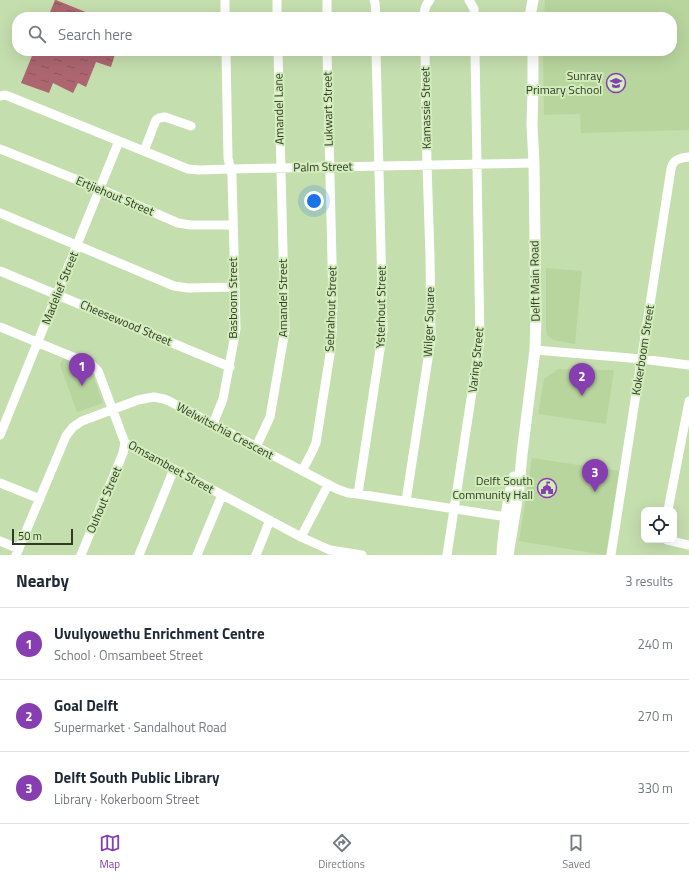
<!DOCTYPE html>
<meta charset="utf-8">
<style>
body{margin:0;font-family:"Titillium Web",sans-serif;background:#f6f6f7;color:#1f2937}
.controls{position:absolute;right:12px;bottom:12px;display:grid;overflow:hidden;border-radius:8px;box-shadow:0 4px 16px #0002}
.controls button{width:36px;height:36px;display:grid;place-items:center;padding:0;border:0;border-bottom:1px solid #e0e1e3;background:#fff;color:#1f2937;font:20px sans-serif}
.scale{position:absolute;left:12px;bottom:10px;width:61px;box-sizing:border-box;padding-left:4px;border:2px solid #303a26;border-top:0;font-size:11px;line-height:14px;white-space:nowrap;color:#303a26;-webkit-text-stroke:3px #d2ecbb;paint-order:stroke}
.you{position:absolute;left:314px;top:201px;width:14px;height:14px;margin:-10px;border:3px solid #fff;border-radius:50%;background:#1a73e8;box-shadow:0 0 0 6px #1a73e833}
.badge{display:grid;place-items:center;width:26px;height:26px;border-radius:50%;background:#863eb1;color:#fff;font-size:13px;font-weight:700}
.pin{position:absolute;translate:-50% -33px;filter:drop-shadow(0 1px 2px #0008)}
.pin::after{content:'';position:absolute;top:21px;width:14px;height:12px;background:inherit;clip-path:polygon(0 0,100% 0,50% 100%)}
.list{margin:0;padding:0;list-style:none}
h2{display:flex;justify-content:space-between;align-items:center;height:52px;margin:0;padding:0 16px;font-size:17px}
h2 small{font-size:13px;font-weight:400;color:#747a83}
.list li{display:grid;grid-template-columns:26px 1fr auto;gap:12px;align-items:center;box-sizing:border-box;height:72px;padding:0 16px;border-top:1px solid #e0e1e3}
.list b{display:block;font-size:15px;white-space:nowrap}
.list p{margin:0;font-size:13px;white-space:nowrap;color:#747a83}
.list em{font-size:13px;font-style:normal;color:#747a83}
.icon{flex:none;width:22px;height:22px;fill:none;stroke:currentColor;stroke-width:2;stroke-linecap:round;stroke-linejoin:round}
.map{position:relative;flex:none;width:689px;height:555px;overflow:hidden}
.search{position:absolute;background:#fff;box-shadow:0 4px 16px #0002;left:12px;right:12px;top:12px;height:44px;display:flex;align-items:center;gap:10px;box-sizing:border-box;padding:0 14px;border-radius:16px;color:#747a83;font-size:15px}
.sheet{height:268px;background:#fff}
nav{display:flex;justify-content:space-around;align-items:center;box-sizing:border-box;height:56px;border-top:1px solid #e0e1e3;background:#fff;font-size:11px;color:#747a83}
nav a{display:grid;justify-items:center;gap:2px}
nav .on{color:#863eb1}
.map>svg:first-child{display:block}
</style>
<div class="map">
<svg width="689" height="555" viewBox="0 0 689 555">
<defs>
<pattern id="water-ripples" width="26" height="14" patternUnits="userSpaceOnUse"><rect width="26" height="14" fill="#ad6670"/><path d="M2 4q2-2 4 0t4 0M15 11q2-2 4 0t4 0" fill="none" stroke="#8d555c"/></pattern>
</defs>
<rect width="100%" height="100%" fill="#c5deae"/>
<path fill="#b8d59e" d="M 545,0 L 689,0 L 689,130 L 581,133 L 580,114 L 544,115 L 543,51 L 672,51 L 672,17 L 544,17 Z
M 546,268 L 582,271 L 575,344 L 553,340 L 547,335 L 546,330 Z
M 63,358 L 91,370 L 103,403 L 77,412 L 60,365 Z
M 558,369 L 614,370 L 606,424 L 538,414 L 544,379 Z
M 532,458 L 619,471 L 606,555 L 519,541 Z"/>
<path fill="url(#water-ripples)" d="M 55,0 L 56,0 L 98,17 L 48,17 Z
M 34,51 L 116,51 L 111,67 L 96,62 L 86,87 L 78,83 L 73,93 L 53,83 L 49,93 L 21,83 Z"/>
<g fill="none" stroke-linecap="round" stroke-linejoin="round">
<path stroke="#fff" stroke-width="9" d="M 225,0 L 225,17
M 277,0 L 277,17
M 374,0 L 375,3 L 376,17
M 469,0 L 474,9 L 474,17
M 327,17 L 327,0
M 424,17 C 424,10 425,5 430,0
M 0,96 L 5,95 L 8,96 L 188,169 L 199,170 L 230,169 L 534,163
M 0,149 L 100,189 L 178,223 L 191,225 L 233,225
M 144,151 L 156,120 L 159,118 L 165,117 L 191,126
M 0,213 L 174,286 L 188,288 L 235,287
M 0,271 L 230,367
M 0,327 L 92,365 L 98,371 L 100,376 L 125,443 L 301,537 L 323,547 L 330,550 L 362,555
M 535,350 L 642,359 L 689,365
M 213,424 L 223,399 L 236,329 L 232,176 L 228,158 L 226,51
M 0,435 L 119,141
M 256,447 L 270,417 L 285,330 L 278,51
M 302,471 L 312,452 L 316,443 L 330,354 L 332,333 L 333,303 L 327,51
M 0,483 L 40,499
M 358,494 L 383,330 L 376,51
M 406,501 L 431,339 L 430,256 L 427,165 L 425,51
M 668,510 L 689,401
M 301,537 L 328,485
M 667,540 L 689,545
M 0,541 L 19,549
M 16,555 L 66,436 L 73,427 L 82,421 L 138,400 L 148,398 L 154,397 L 164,399 L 169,401 L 337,489 L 348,493 L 358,494 L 513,518
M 81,555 L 123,453 L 125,443
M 139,555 L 174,469
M 197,555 L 222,495
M 256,555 L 270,520
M 447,555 L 480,340 L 475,51
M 611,555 L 671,169 C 673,159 680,158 689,157"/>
<path stroke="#fff" stroke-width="11" d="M 530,17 L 533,0
M 502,553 C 504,528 507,501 514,477
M 508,555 L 519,488 L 522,454 L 535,350 L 536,318 L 534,163 L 532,125 L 533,89 L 533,51"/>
</g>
<defs>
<symbol id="school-ring" viewBox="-11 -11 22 22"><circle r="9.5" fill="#d2ecbb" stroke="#863eb1" stroke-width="1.5"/><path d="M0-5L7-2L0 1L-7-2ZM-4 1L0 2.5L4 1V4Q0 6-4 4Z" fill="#863eb1"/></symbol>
<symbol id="civic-ring" viewBox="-11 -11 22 22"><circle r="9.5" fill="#d2ecbb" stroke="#863eb1" stroke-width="1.5"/><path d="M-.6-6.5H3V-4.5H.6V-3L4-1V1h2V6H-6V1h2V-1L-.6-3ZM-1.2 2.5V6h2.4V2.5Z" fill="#863eb1"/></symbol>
</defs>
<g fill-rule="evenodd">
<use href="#school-ring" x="605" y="72" width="22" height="22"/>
<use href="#civic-ring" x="536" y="477" width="22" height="22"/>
</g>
<g text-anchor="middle" stroke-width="4" stroke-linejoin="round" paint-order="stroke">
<g font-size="12" fill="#303a26" stroke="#d2ecbb" text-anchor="end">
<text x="602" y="80">Sunray<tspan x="602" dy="14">Primary School</tspan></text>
<text x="533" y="485">Delft South<tspan x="533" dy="14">Community Hall</tspan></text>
</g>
<g font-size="12" fill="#303a26" stroke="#d2ecbb">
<text transform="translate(426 108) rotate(-91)" y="4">Kamassie Street</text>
<text transform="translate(279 109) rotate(-91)" y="4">Amandel Lane</text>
<text transform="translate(328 109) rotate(-91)" y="4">Lukwart Street</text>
<text transform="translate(323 167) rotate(-1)" y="4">Palm Street</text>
<text transform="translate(115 196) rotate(23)" y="4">Ertjiehout Street</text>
<text transform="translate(535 281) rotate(-91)" y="4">Delft Main Road</text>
<text transform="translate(60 288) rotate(-68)" y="4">Madelief Street</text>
<text transform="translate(233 298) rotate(-90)" y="4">Basboom Street</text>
<text transform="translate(283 298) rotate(-90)" y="4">Amandel Street</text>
<text transform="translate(381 307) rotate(-89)" y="4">Ysterhout Street</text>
<text transform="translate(331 309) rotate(-88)" y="4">Sebrahout Street</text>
<text transform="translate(429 322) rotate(-88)" y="4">Wilger Square</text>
<text transform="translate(126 323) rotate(23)" y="4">Cheesewood Street</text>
<text transform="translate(643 350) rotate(-81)" y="4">Kokerboom Street</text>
<text transform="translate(476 360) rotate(-84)" y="4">Varing Street</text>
<text transform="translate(225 431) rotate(28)" y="4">Welwitschia Crescent</text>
<text transform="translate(171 467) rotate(29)" y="4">Omsambeet Street</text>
<text transform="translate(104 500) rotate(-67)" y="4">Ouhout Street</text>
</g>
</g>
</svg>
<div class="controls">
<button><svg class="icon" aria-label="locate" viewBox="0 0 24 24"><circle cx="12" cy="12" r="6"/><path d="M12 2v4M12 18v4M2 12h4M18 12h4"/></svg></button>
</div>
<div class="scale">50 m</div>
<div class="you"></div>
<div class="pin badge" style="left:82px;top:386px">1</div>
<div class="pin badge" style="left:582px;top:396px">2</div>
<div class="pin badge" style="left:595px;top:492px">3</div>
<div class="search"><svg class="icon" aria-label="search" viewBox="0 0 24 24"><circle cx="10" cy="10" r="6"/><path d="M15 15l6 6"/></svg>Search here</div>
</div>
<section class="sheet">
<h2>Nearby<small>3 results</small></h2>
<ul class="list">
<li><span class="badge">1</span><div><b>Uvulyowethu Enrichment Centre</b><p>School · Omsambeet Street</p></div><em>240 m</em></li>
<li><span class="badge">2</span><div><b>Goal Delft</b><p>Supermarket · Sandalhout Road</p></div><em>270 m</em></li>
<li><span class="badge">3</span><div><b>Delft South Public Library</b><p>Library · Kokerboom Street</p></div><em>330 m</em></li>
</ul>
</section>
<nav>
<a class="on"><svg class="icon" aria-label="map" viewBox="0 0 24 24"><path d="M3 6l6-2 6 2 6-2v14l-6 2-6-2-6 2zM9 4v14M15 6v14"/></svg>Map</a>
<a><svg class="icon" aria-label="directions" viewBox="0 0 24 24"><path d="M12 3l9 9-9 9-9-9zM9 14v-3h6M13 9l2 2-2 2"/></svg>Directions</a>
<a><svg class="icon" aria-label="saved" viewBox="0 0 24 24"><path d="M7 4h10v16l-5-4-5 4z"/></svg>Saved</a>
</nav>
